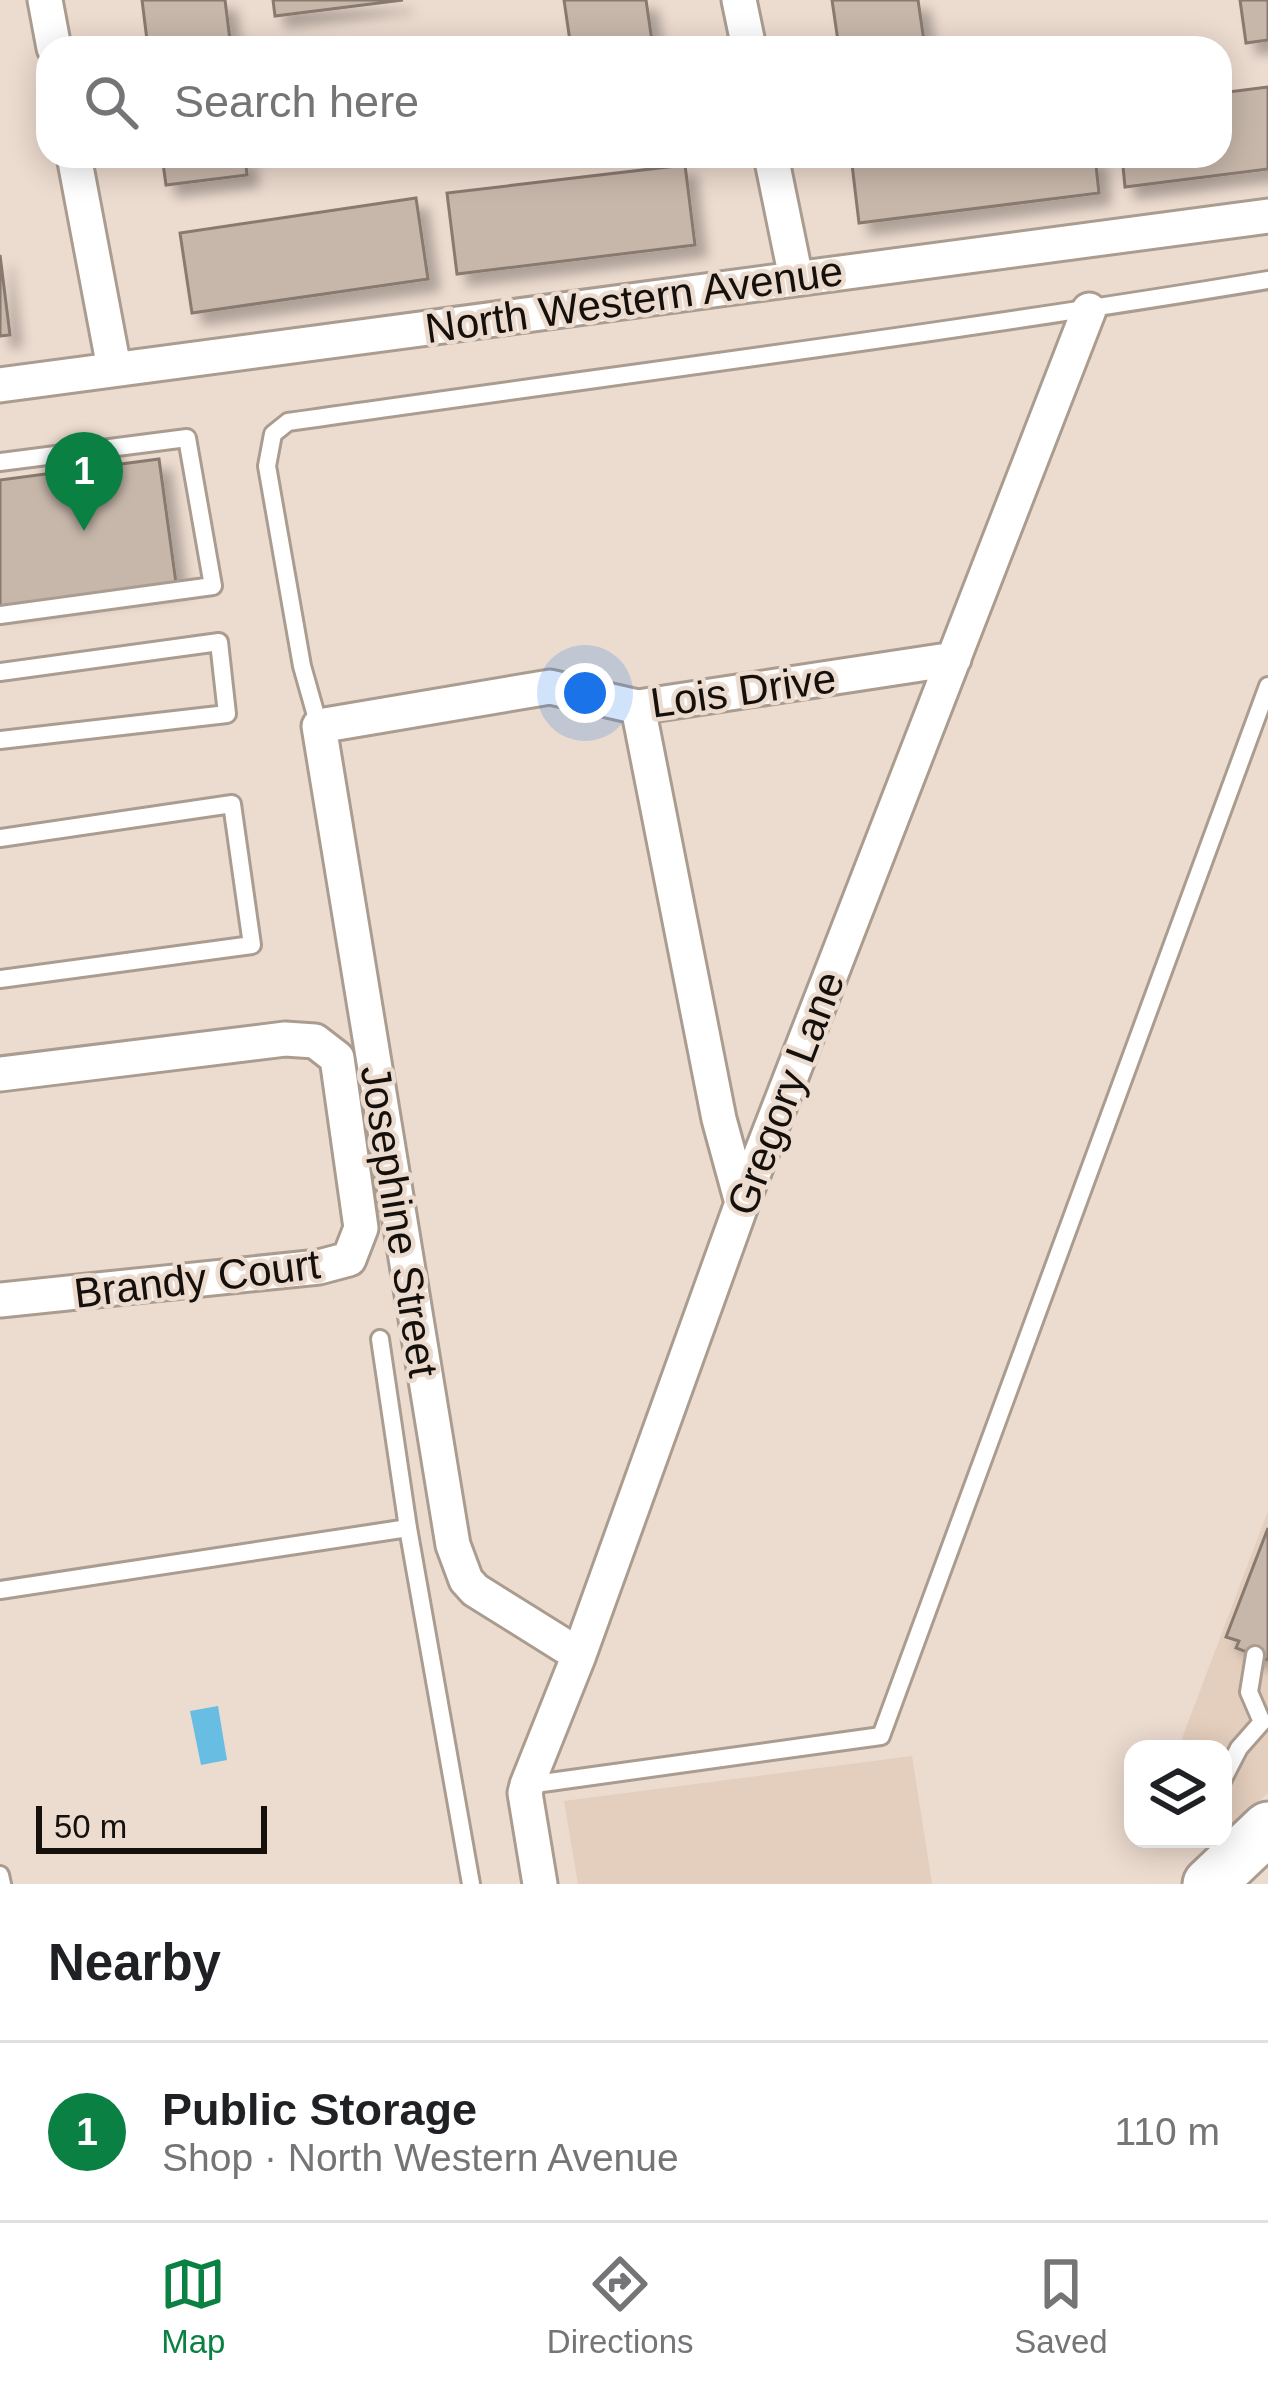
<!DOCTYPE html>
<meta charset="utf-8">
<style>
body{margin:0;font-family:Helvetica,sans-serif;background:#f2f2f2;color:#202124}
.controls{position:absolute;right:36px;bottom:36px;display:grid;overflow:hidden;border-radius:24px;box-shadow:0 6px 30px #0003}
.controls button{width:108px;height:108px;display:grid;place-items:center;padding:0;border:0;border-bottom:3px solid #e0e0e0;background:#fff;color:#202124;font:60px sans-serif}
.scale{position:absolute;left:36px;bottom:30px;width:231px;box-sizing:border-box;padding-left:12px;border:6px solid #15100c;border-top:0;font-size:33px;line-height:42px;white-space:nowrap;color:#15100c;-webkit-text-stroke:9px #ecdbcf;paint-order:stroke}
.you{position:absolute;left:585px;top:693px;width:42px;height:42px;margin:-30px;border:9px solid #fff;border-radius:50%;background:#1a73e8;box-shadow:0 0 0 18px #1a73e833}
.badge{display:grid;place-items:center;width:78px;height:78px;border-radius:50%;background:#0b8043;color:#fff;font-size:39px;font-weight:700}
.pin{position:absolute;translate:-50% -99px;filter:drop-shadow(0 3px 6px #0008)}
.pin::after{content:'';position:absolute;top:63px;width:42px;height:36px;background:inherit;clip-path:polygon(0 0,100% 0,50% 100%)}
.list{margin:0;padding:0;list-style:none}
h2{display:flex;justify-content:space-between;align-items:center;height:156px;margin:0;padding:0 48px;font-size:51px}
h2 small{font-size:39px;font-weight:400;color:#757577}
.list li{display:grid;grid-template-columns:78px 1fr auto;gap:36px;align-items:center;box-sizing:border-box;height:180px;padding:0 48px;border-top:3px solid #e0e0e0}
.list b{display:block;font-size:45px;white-space:nowrap}
.list p{margin:0;font-size:39px;white-space:nowrap;color:#757577}
.list em{font-size:39px;font-style:normal;color:#757577}
.icon{flex:none;width:66px;height:66px;fill:none;stroke:currentColor;stroke-width:2;stroke-linecap:round;stroke-linejoin:round}
.map{position:relative;flex:none;width:1268px;height:1884px;overflow:hidden}
.search{position:absolute;background:#fff;box-shadow:0 6px 30px #0003;left:36px;right:36px;top:36px;height:132px;display:flex;align-items:center;gap:30px;box-sizing:border-box;padding:0 42px;border-radius:36px;color:#757577;font-size:45px}
.sheet{height:336px;background:#fff}
nav{display:flex;justify-content:space-around;align-items:center;box-sizing:border-box;height:168px;border-top:3px solid #e0e0e0;background:#fff;font-size:33px;color:#757577}
nav a{display:grid;justify-items:center;gap:6px}
nav .on{color:#0b8043}
.map>svg:first-child{display:block}
</style>
<div class="map">
<svg width="1268" height="1884" viewBox="0 0 1268 1884">
<defs>
<filter id="shadow"><feDropShadow dx="11" dy="11" stdDeviation="6" flood-color="#0004"/></filter>
</defs>
<rect width="100%" height="100%" fill="#ecdbcf"/>
<path fill="#e4cebd" d="M 1268,1511 L 1268,1793 L 1223,1835 L 1223,1749 L 1178,1749 Z
M 912,1756 L 932,1884 L 578,1884 L 564,1801 Z"/>
<path fill="#68bee2" d="M 218,1706 L 227,1760 L 201,1765 L 190,1711 Z"/>
<path fill="#c7b7ab" stroke="#897a6f" stroke-width="3" filter="url(#shadow)" d="M 142,0 L 225,0 L 231,48 L 148,48 Z
M 273,0 L 403,0 L 275,16 Z
M 564,0 L 646,0 L 653,48 L 571,48 Z
M 832,0 L 918,0 L 925,48 L 839,48 Z
M 1240,0 L 1268,0 L 1268,40 L 1246,43 Z
M 1268,87 L 1268,169 L 1125,187 L 1122,156 L 1220,156 L 1220,93 Z
M 162,156 L 245,156 L 247,175 L 166,185 Z
M 851,156 L 1095,156 L 1099,193 L 859,223 Z
M 685,165 L 695,245 L 457,274 L 447,193 Z
M 416,198 L 428,279 L 192,313 L 180,233 Z
M 0,255 L 10,335 L 0,336 Z
M 159,459 L 176,583 L 0,606 L 0,480 Z
M 1268,1528 L 1268,1660 L 1236,1648 L 1239,1641 L 1226,1637 Z"/>
<g fill="none" stroke-linecap="round" stroke-linejoin="round">
<defs>
<path id="service" d="M 0,462 L 187,438 L 213,586 L 0,615
M 0,672 L 219,642 L 227,714 L 0,740
M 319,726 L 302,666 L 267,466 L 273,434 L 288,422 C 615,375 942,334 1268,280
M 0,838 L 232,804 L 252,945 L 0,979
M 380,1339 L 408,1528 L 471,1884
M 0,1590 L 408,1528
M 1223,1779 L 1239,1748 L 1262,1722 L 1249,1692 L 1255,1655
M 528,1785 L 881,1736 L 1268,686
M 0,1875 L 2,1884"/>
<path id="minor" d="M 45,0 L 54,48
M 739,0 L 749,48
M 74,156 L 114,368
M 771,156 L 796,278
M 0,385 L 1268,216
M 638,707 L 719,1119 L 742,1203
M 0,1074 L 285,1039 L 315,1041 L 337,1058 L 361,1228 L 349,1259 L 319,1267 L 0,1300
M 579,1655 L 475,1590 L 466,1580 L 453,1545 L 319,726 L 550,687 L 638,707 L 954,659
M 540,1884 L 525,1793 L 527,1785 L 579,1655 L 742,1203 L 1089,310"/>
<path id="primary" d="M 1209,1884 L 1268,1828"/>
</defs>
<use href="#service" stroke="#ab9c90" stroke-width="22"/>
<use href="#minor" stroke="#ab9c90" stroke-width="39"/>
<use href="#primary" stroke="#ab9c90" stroke-width="57"/>
<use href="#service" stroke="#fff" stroke-width="16"/>
<use href="#minor" stroke="#fff" stroke-width="33"/>
<use href="#primary" stroke="#fff" stroke-width="51"/>
</g>
<g text-anchor="middle" stroke-width="9" stroke-linejoin="round" paint-order="stroke">
<g font-size="42" fill="#15100c" stroke="#ecdbcf">
<text transform="translate(634 299) rotate(-8)" y="15">North Western Avenue</text>
<text transform="translate(743 690) rotate(-8)" y="15">Lois Drive</text>
<text transform="translate(785 1093) rotate(-69)" y="15">Gregory Lane</text>
<text transform="translate(400 1221) rotate(81)" y="15">Josephine Street</text>
<text transform="translate(197 1278) rotate(-7)" y="15">Brandy Court</text>
</g>
</g>
</svg>
<div class="controls">
<button><svg class="icon" aria-label="layers" viewBox="0 0 24 24"><path d="M12 4l9 5-9 5-9-5zM3 14l9 5 9-5"/></svg></button>
</div>
<div class="scale">50 m</div>
<div class="you"></div>
<div class="pin badge" style="left:84px;top:531px">1</div>
<div class="search"><svg class="icon" aria-label="search" viewBox="0 0 24 24"><circle cx="10" cy="10" r="6"/><path d="M15 15l6 6"/></svg>Search here</div>
</div>
<section class="sheet">
<h2>Nearby<small></small></h2>
<ul class="list">
<li><span class="badge">1</span><div><b>Public Storage</b><p>Shop · North Western Avenue</p></div><em>110 m</em></li>
</ul>
</section>
<nav>
<a class="on"><svg class="icon" aria-label="map" viewBox="0 0 24 24"><path d="M3 6l6-2 6 2 6-2v14l-6 2-6-2-6 2zM9 4v14M15 6v14"/></svg>Map</a>
<a><svg class="icon" aria-label="directions" viewBox="0 0 24 24"><path d="M12 3l9 9-9 9-9-9zM9 14v-3h6M13 9l2 2-2 2"/></svg>Directions</a>
<a><svg class="icon" aria-label="saved" viewBox="0 0 24 24"><path d="M7 4h10v16l-5-4-5 4z"/></svg>Saved</a>
</nav>
